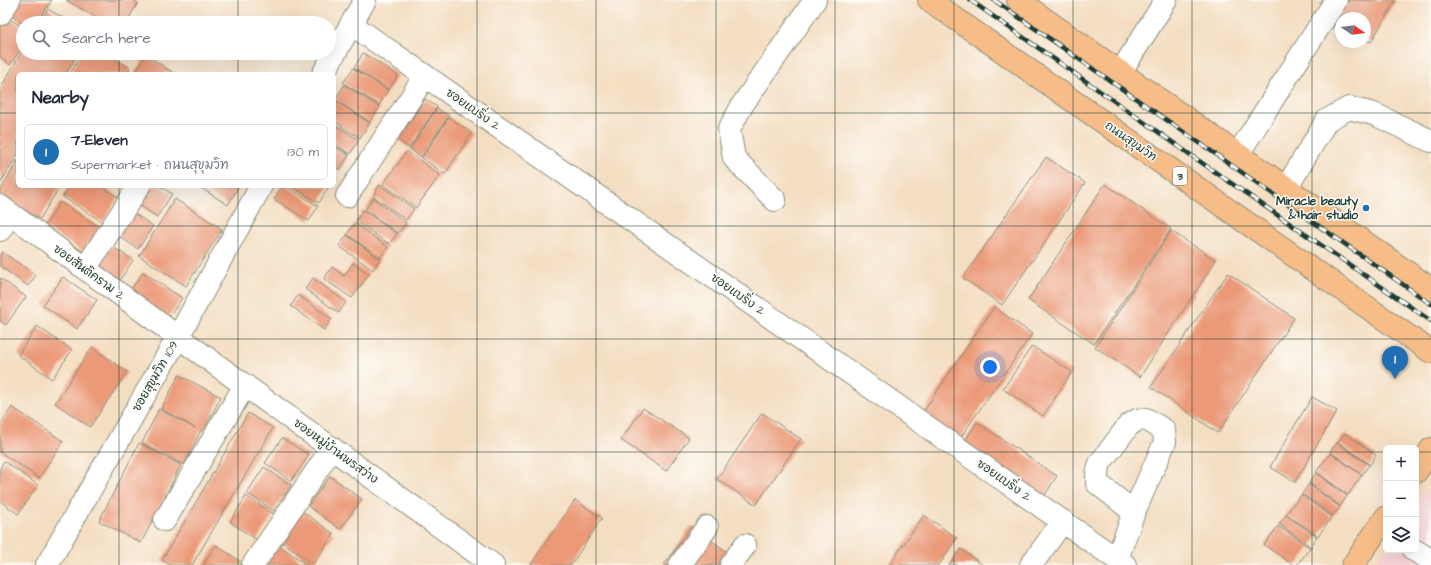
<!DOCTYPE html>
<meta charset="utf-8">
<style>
body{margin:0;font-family:"Architects Daughter","Playpen Sans Thai",sans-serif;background:#f6f6f7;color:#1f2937}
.controls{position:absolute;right:12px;bottom:12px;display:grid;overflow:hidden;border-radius:6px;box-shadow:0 4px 16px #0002}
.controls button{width:36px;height:36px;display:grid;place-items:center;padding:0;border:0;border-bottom:1px solid #e0e1e3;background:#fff;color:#1f2937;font:20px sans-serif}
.compass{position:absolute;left:1335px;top:12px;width:36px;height:36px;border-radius:50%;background:#fff;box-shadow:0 4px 16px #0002;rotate:103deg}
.you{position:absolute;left:990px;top:367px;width:14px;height:14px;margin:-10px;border:3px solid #fff;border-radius:50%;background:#1a73e8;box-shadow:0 0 0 6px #1a73e833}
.badge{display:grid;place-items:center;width:26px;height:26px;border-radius:50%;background:#1f6fb2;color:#fff;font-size:13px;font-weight:700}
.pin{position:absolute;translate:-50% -33px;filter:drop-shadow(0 1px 2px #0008)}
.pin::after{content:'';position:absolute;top:21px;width:14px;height:12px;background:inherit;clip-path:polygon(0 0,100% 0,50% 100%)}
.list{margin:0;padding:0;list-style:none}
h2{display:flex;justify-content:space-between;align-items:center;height:52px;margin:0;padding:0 16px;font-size:17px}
h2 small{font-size:13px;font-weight:400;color:#747a83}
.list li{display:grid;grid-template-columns:26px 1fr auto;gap:12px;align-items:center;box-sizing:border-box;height:56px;margin:0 8px 8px;padding:0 8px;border:1px solid #e0e1e3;border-radius:6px}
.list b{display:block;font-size:15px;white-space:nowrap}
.list p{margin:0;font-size:13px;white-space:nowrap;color:#747a83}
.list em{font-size:13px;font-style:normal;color:#747a83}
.icon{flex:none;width:22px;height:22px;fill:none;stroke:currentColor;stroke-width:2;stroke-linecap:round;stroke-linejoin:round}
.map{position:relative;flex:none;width:1431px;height:565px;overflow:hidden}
.search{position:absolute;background:#fff;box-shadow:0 4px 16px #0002;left:16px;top:16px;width:320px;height:44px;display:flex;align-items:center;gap:10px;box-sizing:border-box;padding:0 14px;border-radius:22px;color:#747a83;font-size:15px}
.panel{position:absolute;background:#fff;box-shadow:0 4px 16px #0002;left:16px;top:72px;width:320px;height:116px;border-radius:6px}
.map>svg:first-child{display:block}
</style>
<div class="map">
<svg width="1431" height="565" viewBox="0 0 1431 565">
<rect width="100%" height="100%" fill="#fdfcf7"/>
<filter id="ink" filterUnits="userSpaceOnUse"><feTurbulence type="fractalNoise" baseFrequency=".025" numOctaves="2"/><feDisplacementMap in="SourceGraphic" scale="8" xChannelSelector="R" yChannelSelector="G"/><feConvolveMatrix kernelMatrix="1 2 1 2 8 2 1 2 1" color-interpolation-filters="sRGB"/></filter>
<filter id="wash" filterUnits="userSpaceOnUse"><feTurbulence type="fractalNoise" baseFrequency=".012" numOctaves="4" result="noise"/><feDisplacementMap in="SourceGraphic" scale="16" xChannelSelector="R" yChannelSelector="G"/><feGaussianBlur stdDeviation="0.9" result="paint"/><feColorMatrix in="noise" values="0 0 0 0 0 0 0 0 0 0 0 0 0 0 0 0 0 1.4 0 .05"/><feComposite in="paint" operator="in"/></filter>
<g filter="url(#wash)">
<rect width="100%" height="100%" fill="#f4dec2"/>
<path fill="#f7cfd4" d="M 1431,485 L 1431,565 L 1374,565 L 1386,547 L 1386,550 L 1416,550 L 1416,506 Z"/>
<g id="blocks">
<path fill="#eb9977" d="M 15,0 L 52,0 L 36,23 L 23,24 L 8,11 Z
M 66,0 L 133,0 L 138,3 L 126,23 L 106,23 Z
M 1349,0 L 1396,0 L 1371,42 L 1365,39 L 1365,18 L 1341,18 L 1341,29 L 1333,25 Z
M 48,9 L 71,23 L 39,23 Z
M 6,16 L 23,28 L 23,46 L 10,65 L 0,57 L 0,26 Z
M 23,50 L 23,53 L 78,53 L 66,74 L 18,74 L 18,154 L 0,184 L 0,89 Z
M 82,53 L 105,53 L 130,68 L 127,74 L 70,74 Z
M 363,53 L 398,75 L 389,90 L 354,68 Z
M 146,55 L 175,74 L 134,74 Z
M 353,68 L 388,90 L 379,105 L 343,83 Z
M 344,85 L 380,107 L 370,122 L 335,100 Z
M 425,99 L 437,107 L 409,148 L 398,140 Z
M 334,100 L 370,123 L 360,138 L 334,121 Z
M 437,108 L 449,116 L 421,157 L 410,149 Z
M 449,117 L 472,133 L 445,174 L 422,158 Z
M 334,124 L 359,140 L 350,154 L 334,144 Z
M 334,146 L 349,155 L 340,170 L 334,167 Z
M 407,151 L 440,175 L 416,208 L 383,184 Z
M 1046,157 L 1085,183 L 1002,305 L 963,278 Z
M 18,160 L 18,186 L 60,186 L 40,219 L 0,195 L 0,191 Z
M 1105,184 L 1171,229 L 1094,344 L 1028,300 Z
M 380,185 L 414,209 L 406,220 L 373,196 Z
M 69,186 L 101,186 L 118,197 L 103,222 L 63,197 Z
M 143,186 L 160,186 L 172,194 L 157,217 L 133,201 Z
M 198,186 L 239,186 L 228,205 Z
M 282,186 L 286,186 L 318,206 L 309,221 L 274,199 Z
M 291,186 L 324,186 L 328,188 L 319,203 Z
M 373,198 L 406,223 L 398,233 L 365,210 Z
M 175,199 L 222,229 L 186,286 L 139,256 Z
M 60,202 L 100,227 L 84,252 L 44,227 Z
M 129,210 L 153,226 L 138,249 L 114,233 Z
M 363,210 L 397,234 L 389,244 L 356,221 Z
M 355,223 L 388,247 L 380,258 L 347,234 Z
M 1171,231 L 1216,260 L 1140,377 L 1095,347 Z
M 347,235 L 380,259 L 373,270 L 339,246 Z
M 108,244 L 133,260 L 118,283 L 94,267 Z
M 2,252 L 36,275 L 28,286 L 0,266 L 0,255 Z
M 353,263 L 369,274 L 352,298 L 324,279 L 332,267 L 344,276 Z
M 143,272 L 182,298 L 167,320 L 128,294 Z
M 1228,273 L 1294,318 L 1218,433 L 1151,387 Z
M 63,277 L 97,300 L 77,329 L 43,305 Z
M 0,278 L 26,297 L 6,325 L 0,321 Z
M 313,278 L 346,302 L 339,313 L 305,289 Z
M 298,295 L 332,319 L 324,330 L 291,306 Z
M 994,307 L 1032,334 L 958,441 L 921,415 Z
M 37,326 L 72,350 L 52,379 L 18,355 Z
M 1032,346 L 1072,372 L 1043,416 L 1003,389 Z
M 92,347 L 127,372 L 90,427 L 55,403 Z
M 179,375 L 221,397 L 203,431 L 201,430 L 184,465 L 142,443 L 159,409 L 195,428 L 161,409 Z
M 1312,397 L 1337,411 L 1295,482 L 1270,467 Z
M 12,407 L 63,441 L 39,478 L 0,452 L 0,425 Z
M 643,408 L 689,438 L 666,471 L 621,440 Z
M 248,413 L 273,428 L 192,565 L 170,565 L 162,560 Z
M 762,413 L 801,439 L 756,505 L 717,479 Z
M 977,422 L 1057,476 L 1043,498 L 963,444 Z
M 1345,433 L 1376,455 L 1370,465 L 1338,442 Z
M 282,438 L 309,455 L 291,481 L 265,463 Z
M 139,443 L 181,465 L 141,543 L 99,521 Z
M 1337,443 L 1369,465 L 1362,475 L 1330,452 Z
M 1330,453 L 1362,475 L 1348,495 L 1316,472 Z
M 4,461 L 38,485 L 18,514 L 0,501 L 0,468 Z
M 264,467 L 291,485 L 274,511 L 247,493 Z
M 1316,473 L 1347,496 L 1340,506 L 1309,483 Z
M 330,476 L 362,499 L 340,529 L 308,506 Z
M 1309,484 L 1340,507 L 1333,516 L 1302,494 Z
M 1301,495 L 1332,517 L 1318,536 L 1286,514 Z
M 246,496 L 274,514 L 257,540 L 230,522 Z
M 575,500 L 602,518 L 571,565 L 532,565 L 531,564 Z
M 302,511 L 334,534 L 313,564 L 281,541 Z
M 924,515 L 957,538 L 939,565 L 889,565 Z
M 1286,515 L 1317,537 L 1311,547 L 1279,524 Z
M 691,526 L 729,553 L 721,565 L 664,565 Z
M 1278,526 L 1310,548 L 1297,565 L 1293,565 L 1264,545 Z
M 216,545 L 243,563 L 242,565 L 203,565 Z
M 279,545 L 307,565 L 265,565 Z
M 961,549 L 983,565 L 949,565 Z"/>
</g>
</g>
<g filter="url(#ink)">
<use href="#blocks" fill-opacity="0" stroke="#8a8e7b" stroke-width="1"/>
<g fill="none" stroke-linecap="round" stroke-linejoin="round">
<defs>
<path id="minor" d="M 0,14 L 9,0
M 351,24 L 1125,565
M 1120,73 L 1166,0
M 323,74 L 365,0
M 1238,154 L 1336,0
M 1287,187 L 1327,120 L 1349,108 L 1374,114 L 1431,141
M 347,196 L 425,76
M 775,200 L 734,158 L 729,129 L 743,104 L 815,0
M 0,206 L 178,337 L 493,565
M 0,230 L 11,214
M 85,269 L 139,186
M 165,520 L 245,385
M 1414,550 L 1431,560
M 1117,559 L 1134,512 L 1165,442 L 1164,430 L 1146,419 L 1137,420 L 1129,425 L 1100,463 L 1097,474 L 1097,483 L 1134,512
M 47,565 L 178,337 L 261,186
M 253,565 L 332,448
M 680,565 L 707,527
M 731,565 L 745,545
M 1031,565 L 1063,521"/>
<path id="major" d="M 1416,472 L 1431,449
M 1353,565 L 1386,517"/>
<path id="highway" d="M 929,0 L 1431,352
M 1018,0 C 1155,98 1294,192 1431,289"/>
</defs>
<use href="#minor" stroke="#8a8e7b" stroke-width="24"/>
<use href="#major" stroke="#8a8e7b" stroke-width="24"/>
<use href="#highway" stroke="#8a8e7b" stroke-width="24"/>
<use href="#minor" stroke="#fff" stroke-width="22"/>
<use href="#major" stroke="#f7bd88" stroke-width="22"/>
<use href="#highway" stroke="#f7bd88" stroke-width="22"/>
<defs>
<path id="rail" d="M 970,0 L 1205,165 L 1431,321
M 994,0 L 1431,304"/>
</defs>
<use href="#rail" stroke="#1f3d34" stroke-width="4.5"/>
<use href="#rail" stroke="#fdfcf7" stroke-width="3" stroke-dasharray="9" stroke-linecap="butt"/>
</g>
</g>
<path fill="none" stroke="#1f3d34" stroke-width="1" stroke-opacity="0.55" d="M 119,0 L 119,23M 238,0 L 238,23M 358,0 L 358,565M 477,0 L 477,565M 596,0 L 596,565M 716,0 L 716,565M 835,0 L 835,565M 954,0 L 954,565M 1073,0 L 1073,565M 1192,0 L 1192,565M 1312,0 L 1312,565M 119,53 L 119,74M 238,53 L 238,74M 0,113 L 18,113M 334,113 L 1431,113M 119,186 L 119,565M 238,186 L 238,565M 0,226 L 1431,226M 0,339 L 1431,339M 0,452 L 1386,452M 1416,452 L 1431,452"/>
<circle fill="#1f6fb2" stroke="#fdfcf7" stroke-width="1.5" cx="1366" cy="208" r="4"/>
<g text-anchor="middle" stroke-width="3" stroke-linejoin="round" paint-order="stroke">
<rect fill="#fdfcf7" stroke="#62766e" stroke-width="1" x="1173" y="167" width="14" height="18" rx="3"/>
<g font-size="11" font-weight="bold" fill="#1f3d34">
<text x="1180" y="180">3</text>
</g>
<g font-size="12" fill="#1f3d34" stroke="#fdfcf7">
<text transform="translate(473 109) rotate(35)" y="4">ซอยแบริ่ง 2</text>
<text transform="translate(1131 141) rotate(35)" y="4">ถนนสุขุมวิท</text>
<text transform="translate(89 272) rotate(36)" y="4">ซอยสันติคราม 2</text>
<text transform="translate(738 294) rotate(35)" y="4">ซอยแบริ่ง 2</text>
<text transform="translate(155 376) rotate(-60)" y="4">ซอยสุขุมวิท 109</text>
<text transform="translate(336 451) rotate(36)" y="4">ซอยหมู่บ้านพรสว่าง</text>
<text transform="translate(1004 480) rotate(35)" y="4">ซอยแบริ่ง 2</text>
</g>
<g font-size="12" font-weight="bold" fill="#1f3d34" stroke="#fdfcf7" text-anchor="end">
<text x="1358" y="205">Miracle beauty<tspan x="1358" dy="14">&amp; hair studio</tspan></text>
</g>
</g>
</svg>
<div class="controls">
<button>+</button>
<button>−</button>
<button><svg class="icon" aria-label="layers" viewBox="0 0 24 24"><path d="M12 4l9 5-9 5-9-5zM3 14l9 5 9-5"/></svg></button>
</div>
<svg class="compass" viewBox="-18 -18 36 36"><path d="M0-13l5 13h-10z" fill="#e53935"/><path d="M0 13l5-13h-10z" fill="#747a83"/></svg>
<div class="you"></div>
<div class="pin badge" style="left:1395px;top:379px">1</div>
<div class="search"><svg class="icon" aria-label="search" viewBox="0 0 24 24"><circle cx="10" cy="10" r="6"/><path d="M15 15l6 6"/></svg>Search here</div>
<section class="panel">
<h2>Nearby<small></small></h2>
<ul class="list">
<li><span class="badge">1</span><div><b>7-Eleven</b><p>Supermarket · ถนนสุขุมวิท</p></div><em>130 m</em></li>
</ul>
</section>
</div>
